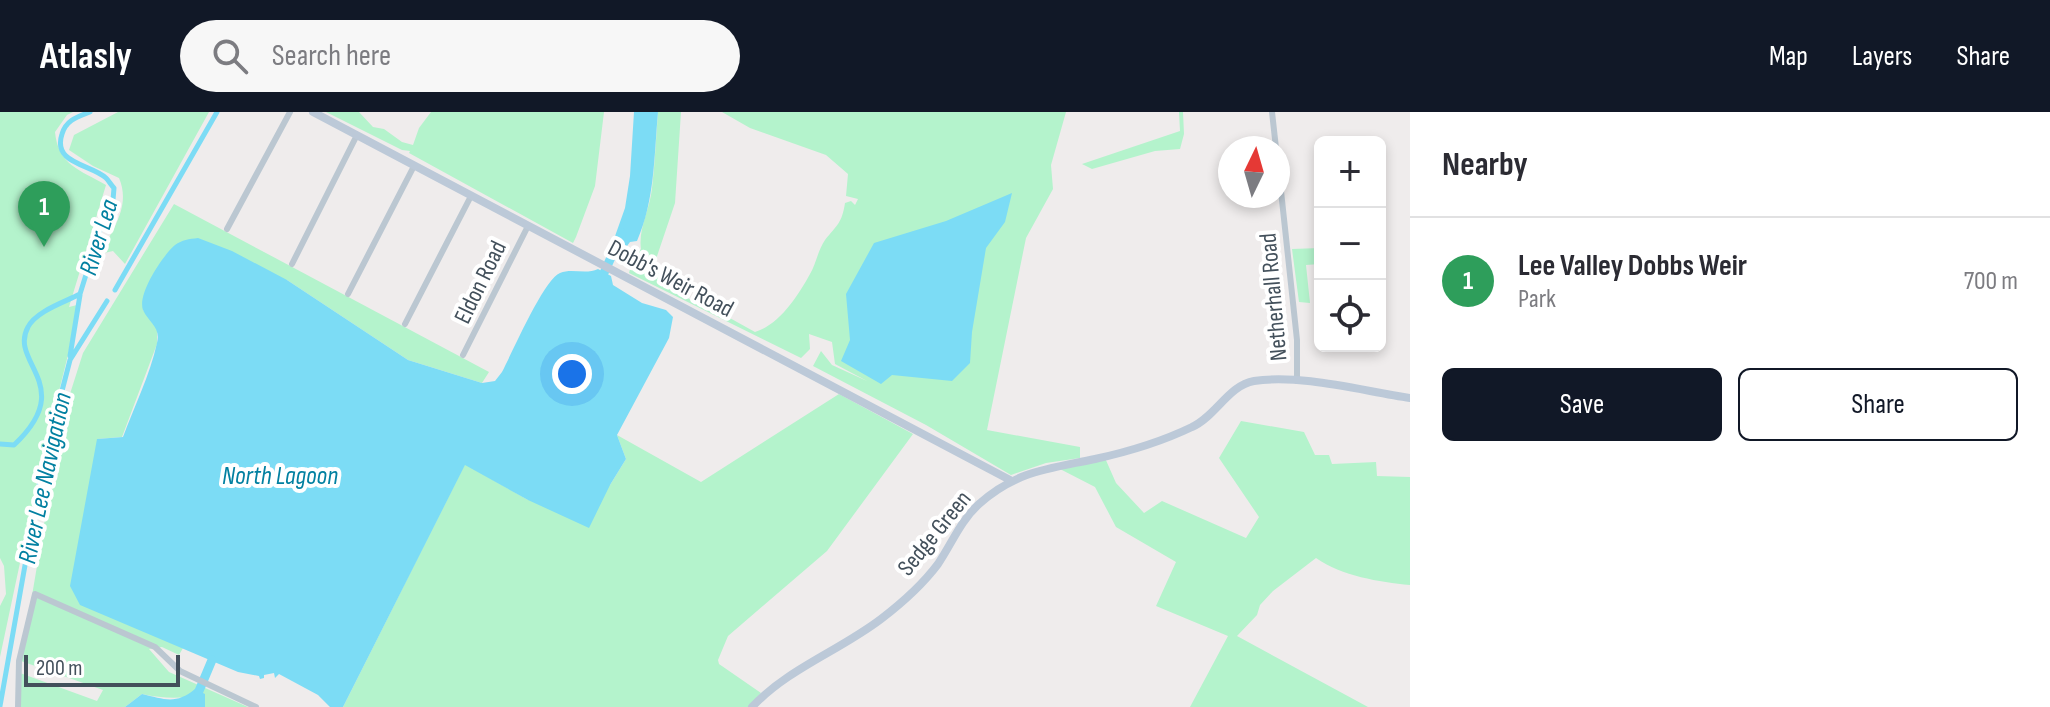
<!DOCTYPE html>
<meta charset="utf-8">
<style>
body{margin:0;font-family:"Sofia Sans Condensed",sans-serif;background:#f7f7f7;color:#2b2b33}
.controls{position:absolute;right:24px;top:24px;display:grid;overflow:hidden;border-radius:12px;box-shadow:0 4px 12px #0003}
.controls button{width:72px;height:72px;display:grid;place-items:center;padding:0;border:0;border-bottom:2px solid #e1e1e2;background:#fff;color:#2b2b33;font:40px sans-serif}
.compass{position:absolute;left:1218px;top:24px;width:72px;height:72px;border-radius:50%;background:#fff;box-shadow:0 4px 12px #0003;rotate:5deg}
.scale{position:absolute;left:24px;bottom:20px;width:156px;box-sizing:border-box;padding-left:8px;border:4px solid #43505b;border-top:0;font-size:22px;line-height:28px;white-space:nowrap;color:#43505b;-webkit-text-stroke:6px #fff;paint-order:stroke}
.you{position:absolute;left:572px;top:262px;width:28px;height:28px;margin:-20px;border:6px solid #fff;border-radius:50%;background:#1a73e8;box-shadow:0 0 0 12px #1a73e833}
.badge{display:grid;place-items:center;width:52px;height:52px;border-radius:50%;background:#111827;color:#fff;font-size:26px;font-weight:700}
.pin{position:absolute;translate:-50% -66px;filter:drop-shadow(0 2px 4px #0008)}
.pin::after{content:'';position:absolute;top:42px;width:28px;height:24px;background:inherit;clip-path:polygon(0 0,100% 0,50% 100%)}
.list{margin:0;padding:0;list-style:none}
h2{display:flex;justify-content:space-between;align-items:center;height:104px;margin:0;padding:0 32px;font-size:34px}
h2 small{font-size:26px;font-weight:400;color:#7c7c81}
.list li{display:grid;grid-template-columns:52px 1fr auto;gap:24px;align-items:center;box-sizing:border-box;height:128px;padding:0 32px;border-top:2px solid #e1e1e2}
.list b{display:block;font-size:30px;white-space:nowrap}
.list p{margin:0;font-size:26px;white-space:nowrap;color:#7c7c81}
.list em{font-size:26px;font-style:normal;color:#7c7c81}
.actions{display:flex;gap:16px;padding:24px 32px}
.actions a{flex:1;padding:18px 0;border:2px solid #111827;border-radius:12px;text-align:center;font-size:28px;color:#111827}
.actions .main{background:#111827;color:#fff}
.icon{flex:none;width:44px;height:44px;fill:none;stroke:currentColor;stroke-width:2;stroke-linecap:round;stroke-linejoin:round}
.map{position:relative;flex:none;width:1410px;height:595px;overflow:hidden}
header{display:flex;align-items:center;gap:48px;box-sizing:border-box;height:112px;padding:0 40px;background:#111827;color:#fff}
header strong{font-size:38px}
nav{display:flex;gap:44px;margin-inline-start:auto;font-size:28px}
.search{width:560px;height:72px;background:#f7f7f7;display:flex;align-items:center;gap:20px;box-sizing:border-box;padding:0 28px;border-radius:44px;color:#7c7c81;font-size:30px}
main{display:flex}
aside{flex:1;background:#fff}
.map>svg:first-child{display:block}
</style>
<header>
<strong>Atlasly</strong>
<div class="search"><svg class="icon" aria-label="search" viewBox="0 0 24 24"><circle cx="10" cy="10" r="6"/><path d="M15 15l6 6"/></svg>Search here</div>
<nav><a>Map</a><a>Layers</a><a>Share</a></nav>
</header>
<main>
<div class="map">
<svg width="1410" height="595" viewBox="0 0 1410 595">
<rect width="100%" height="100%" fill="#efecec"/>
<path fill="#b4f3cc" d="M 0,0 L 73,0 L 67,3 L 55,20 C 58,53 80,58 106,73 L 69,195 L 77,193 L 68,243 L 42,347 L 0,545 L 0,494 L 6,482 L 4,454 L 0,446 Z
M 118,0 L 209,0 L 125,152 L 113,139 L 100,142 C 113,117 131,94 119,66 L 93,54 L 69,38 L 74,23 Z
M 326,0 L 359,0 L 373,15 L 384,17 L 402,30 L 413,33 L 419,16 L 431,0 L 604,0 L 595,74 L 576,125 L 573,131 L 409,41 L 410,39 L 402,38 Z
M 658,0 L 681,0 L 675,91 L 653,156 L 677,173 L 692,190 L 701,190 L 755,220 C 779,213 798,184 810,162 C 816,152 818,138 825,128 C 837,113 842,111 845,91 L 851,89 L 855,93 L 858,87 L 846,84 L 848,62 L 826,43 L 750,16 L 722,0 L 1066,0 L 1051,53 L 1053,77 L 1026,126 L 987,318 L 1080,335 L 1080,346 L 1046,351 L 1011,363 L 926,313 L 813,254 L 821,239 L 832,253 L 867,269 L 835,252 L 832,230 L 809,222 L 810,237 L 801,246 L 629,161 L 632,149 L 641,137 C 638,117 650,97 652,76 C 655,51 656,25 658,0 Z
M 1179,0 L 1183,0 L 1184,22 L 1180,37 L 1155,39 L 1092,57 L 1082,52 L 1180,19 Z
M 174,92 L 489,260 L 482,271 L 408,248 L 287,168 L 143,198 L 157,215 L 157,232 L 122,325 L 97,327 L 120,508 L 183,536 L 179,543 L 162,535 L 149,537 L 169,560 L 248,595 L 205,595 L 205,582 C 182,587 165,587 142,582 L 125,595 L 18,595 L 20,561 L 97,589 L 103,578 L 21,549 L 52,365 L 69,285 L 83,241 Z
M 1320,136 L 1320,152 L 1306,153 L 1310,191 L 1299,190 L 1292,137 Z
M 839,282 L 913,322 L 827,439 L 728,524 L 718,548 L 719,552 L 761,581 L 749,595 L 343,595 L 465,352 L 528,388 L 610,373 L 626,347 L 617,323 L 701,370 Z
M 1241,309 L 1304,320 L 1315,343 L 1329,343 L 1332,352 L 1376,350 L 1377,364 L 1410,365 L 1410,473 C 1379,470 1342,464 1316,446 L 1273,479 L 1260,493 L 1257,503 L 1237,524 L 1368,595 L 1190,595 L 1228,524 L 1156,494 L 1176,450 L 1116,415 L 1095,375 L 1060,357 L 1105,346 L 1116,371 L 1144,401 L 1162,389 L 1246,426 L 1259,405 L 1219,346 Z"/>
<path fill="#7cdcf5" d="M 634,0 L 658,0 C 654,44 655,88 637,129 L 630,130 L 627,134 L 614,127 L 625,96 L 630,64 Z
M 1012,81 L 1005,110 L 986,136 L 972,220 L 970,251 L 952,269 L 892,263 L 881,272 L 841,249 L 850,228 L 846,182 L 874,131 L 946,109 Z
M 198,126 L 232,139 L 287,168 L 408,248 L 482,271 L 495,269 L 502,260 C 512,241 544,167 560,161 C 572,156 586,163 598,157 L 611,164 L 613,173 L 642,191 L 666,198 L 673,205 L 669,226 L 617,323 L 626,347 L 610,373 L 589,416 L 528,388 L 465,353 L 343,595 L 330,595 L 318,583 L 279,562 L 275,566 L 274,561 L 264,563 L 264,566 L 260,567 L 259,564 L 238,560 L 80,493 L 70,474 L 97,327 L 123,325 C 134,295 150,263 157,231 C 161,215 149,211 143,198 C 137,182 163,143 175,133 C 182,128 189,127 198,126 Z
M 195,577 L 205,582 L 205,595 L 125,595 L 142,582 C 164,587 176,593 195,577 Z"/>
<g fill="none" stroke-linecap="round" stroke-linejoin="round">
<path stroke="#7cdcf5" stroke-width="5" d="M 115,178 L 217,0
M 70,244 L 80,183
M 0,332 L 14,333 C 78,273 8,251 28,215 C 36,199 65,190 80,182 L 103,108 L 113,88 L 114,76 C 111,73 109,69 106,66 C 91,52 52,52 62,22 C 66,8 77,5 90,0
M 0,594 L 43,352 L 70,248 L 107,189"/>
<path stroke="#7cdcf5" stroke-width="9" d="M 604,161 L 622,121
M 199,579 L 212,548"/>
<path stroke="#bbc7d1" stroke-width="6" d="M 1272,0 L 1276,36
M 1278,51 L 1297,228 L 1297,269
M 227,117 L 290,0
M 292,152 L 357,23
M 348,182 L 414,54
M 405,212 L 471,84
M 463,243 L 528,114
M 18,595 L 19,549 L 35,482 L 155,535 L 180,559 L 256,595"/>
<path stroke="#bcc9d8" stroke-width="8" d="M 313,0 L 1010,368
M 752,595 C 789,556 839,539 881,507 C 902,491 923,472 938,452 C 951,433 961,408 979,392 C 1016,359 1048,357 1095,347 C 1127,340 1163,329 1192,315 C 1215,305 1229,273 1254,269 C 1302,262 1362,279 1410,286"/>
</g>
<g text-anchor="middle" stroke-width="8" stroke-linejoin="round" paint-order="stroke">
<g font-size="24" fill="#43505b" stroke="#fff">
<text transform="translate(671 166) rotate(28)" y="8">Dobb's Weir Road</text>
<text transform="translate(480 170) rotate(-64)" y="8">Eldon Road</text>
<text transform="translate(1273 185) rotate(-95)" y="8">Netherhall Road</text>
<text transform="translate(934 421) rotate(-51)" y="8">Sedge Green</text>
</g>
<g font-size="26" font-style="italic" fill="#0280a1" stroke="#fff">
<text transform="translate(98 125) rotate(-73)" y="9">River Lea</text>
<text x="280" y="372">North Lagoon</text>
<text transform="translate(44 366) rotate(-78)" y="9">River Lee Navigation</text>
</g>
</g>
</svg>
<div class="controls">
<button>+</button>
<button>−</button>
<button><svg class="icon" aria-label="locate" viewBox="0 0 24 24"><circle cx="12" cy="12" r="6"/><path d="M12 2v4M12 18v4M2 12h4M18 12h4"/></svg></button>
</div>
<svg class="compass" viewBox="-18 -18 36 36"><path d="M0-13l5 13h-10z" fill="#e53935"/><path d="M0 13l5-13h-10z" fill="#7c7c81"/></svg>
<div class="scale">200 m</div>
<div class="you"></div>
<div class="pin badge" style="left:44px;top:135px;background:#2e9e5b">1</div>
</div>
<aside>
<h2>Nearby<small></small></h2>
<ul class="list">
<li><span class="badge" style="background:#2e9e5b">1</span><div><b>Lee Valley Dobbs Weir</b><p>Park</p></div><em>700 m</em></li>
</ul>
<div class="actions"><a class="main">Save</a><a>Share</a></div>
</aside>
</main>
